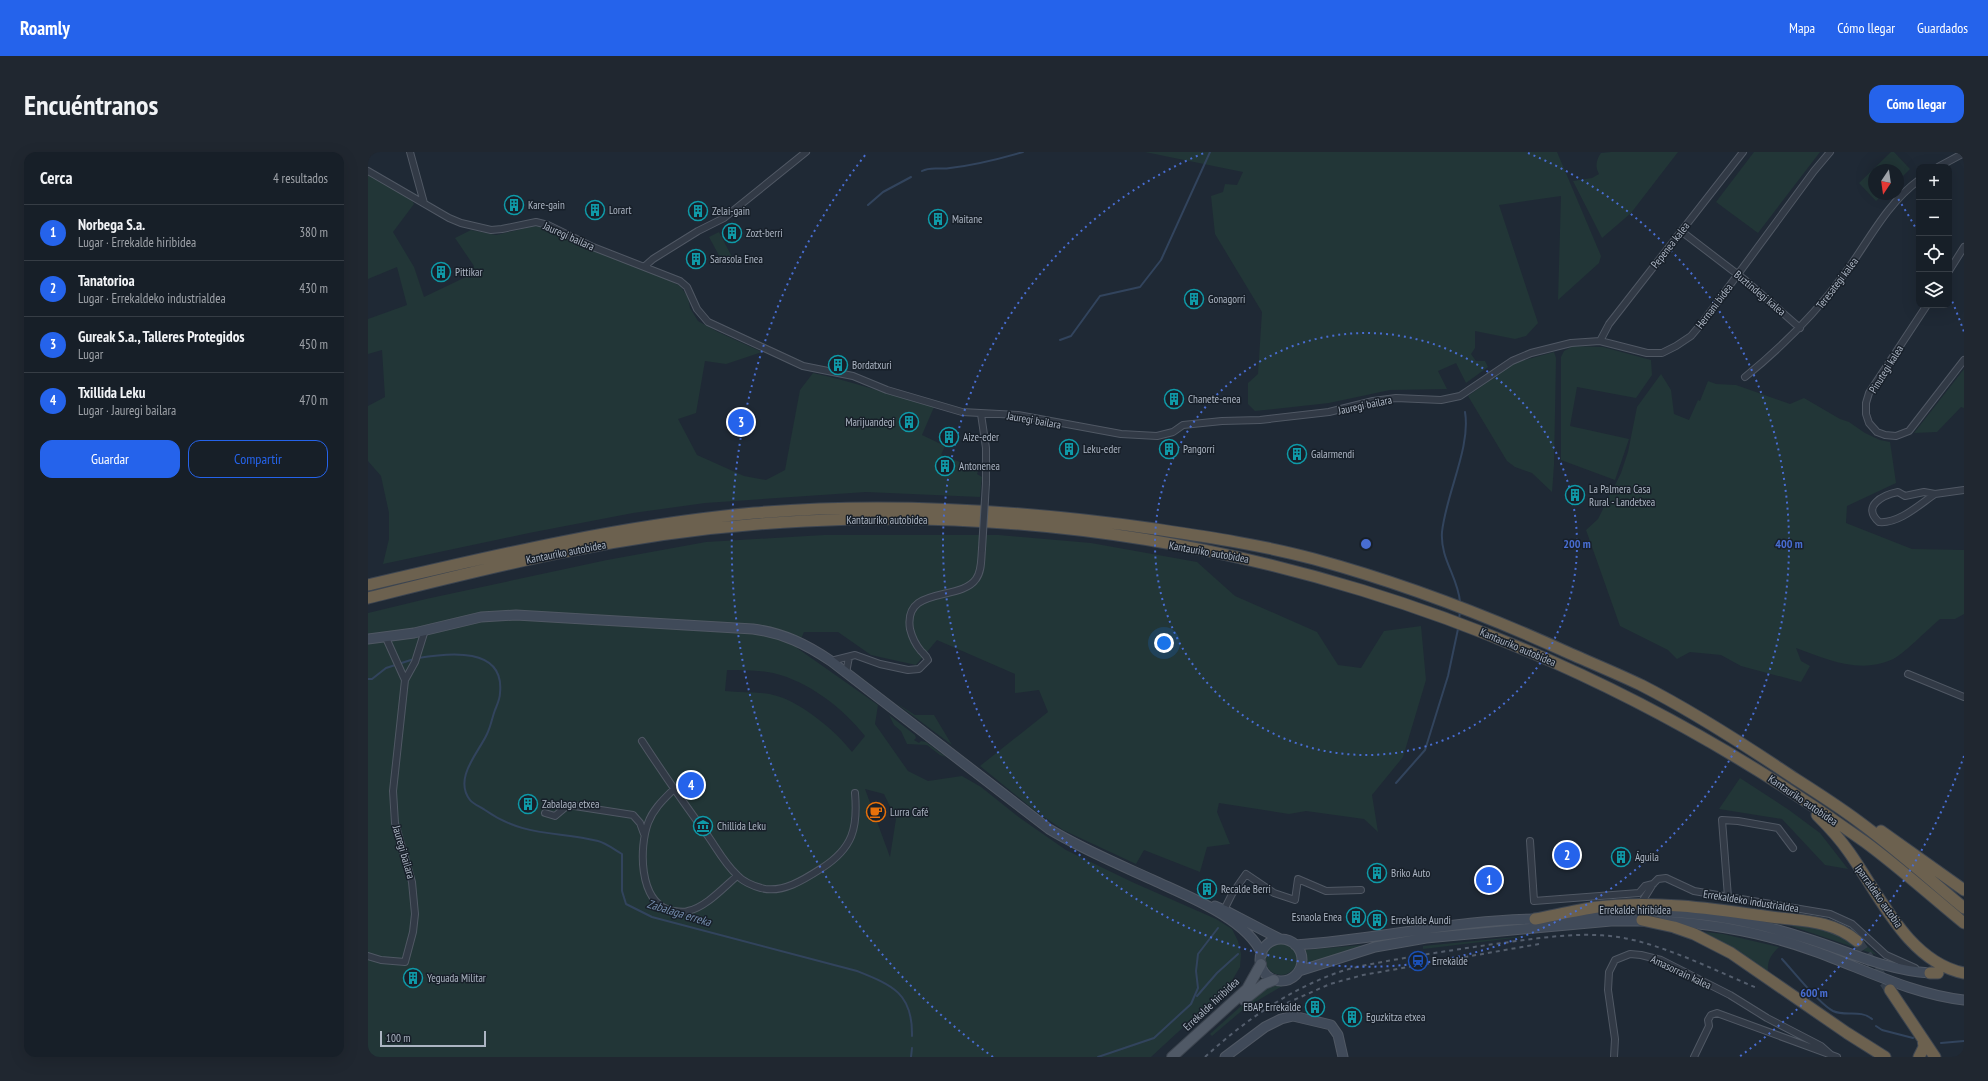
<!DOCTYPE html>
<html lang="es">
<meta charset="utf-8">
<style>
body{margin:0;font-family:"PT Sans Narrow",sans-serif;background:#202730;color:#f1f3f6}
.controls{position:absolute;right:12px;top:12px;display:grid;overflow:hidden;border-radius:8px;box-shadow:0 4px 16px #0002}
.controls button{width:36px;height:36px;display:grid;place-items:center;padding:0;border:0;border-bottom:1px solid #363d45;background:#171f28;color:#f1f3f6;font:20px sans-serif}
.compass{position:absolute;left:1500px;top:12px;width:36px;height:36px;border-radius:50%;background:#171f28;box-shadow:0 4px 16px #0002;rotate:193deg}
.scale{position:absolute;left:12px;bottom:10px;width:106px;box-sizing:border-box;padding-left:4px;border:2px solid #acb5c3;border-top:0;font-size:11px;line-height:14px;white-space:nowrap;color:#acb5c3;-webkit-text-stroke:3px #18202a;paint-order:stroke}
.you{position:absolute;left:796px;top:491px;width:14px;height:14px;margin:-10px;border:3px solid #fff;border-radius:50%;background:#1a73e8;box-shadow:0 0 0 6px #1a73e833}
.badge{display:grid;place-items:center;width:26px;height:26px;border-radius:50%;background:#2563eb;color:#fff;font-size:13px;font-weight:700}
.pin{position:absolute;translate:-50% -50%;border:2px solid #fff;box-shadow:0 1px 4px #0006}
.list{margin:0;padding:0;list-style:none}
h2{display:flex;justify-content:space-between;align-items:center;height:52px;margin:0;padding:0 16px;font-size:17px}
h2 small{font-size:13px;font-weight:400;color:#9ea2a8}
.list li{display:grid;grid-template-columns:26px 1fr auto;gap:12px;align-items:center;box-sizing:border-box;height:56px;padding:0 16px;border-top:1px solid #363d45}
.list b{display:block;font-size:15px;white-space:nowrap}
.list p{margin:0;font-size:13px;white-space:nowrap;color:#9ea2a8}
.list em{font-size:13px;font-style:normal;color:#9ea2a8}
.actions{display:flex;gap:8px;padding:12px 16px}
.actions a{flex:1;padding:9px 0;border:1px solid #2563eb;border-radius:12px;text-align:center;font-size:14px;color:#2563eb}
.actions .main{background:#2563eb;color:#fff}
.icon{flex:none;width:22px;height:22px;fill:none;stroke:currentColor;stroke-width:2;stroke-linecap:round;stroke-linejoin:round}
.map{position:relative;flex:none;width:1596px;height:905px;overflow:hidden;border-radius:12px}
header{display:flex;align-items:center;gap:24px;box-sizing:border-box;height:56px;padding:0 20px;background:#2563eb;color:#fff}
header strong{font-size:19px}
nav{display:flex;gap:22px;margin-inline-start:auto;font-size:14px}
.intro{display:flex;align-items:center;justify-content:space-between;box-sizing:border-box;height:96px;padding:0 24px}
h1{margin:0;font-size:28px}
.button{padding:10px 18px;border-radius:12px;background:#2563eb;color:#fff;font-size:14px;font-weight:700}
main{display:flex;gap:24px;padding:0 24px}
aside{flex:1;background:#171f28;border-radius:12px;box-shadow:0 4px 16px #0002}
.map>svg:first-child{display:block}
</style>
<header>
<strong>Roamly</strong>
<nav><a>Mapa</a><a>Cómo llegar</a><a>Guardados</a></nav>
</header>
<div class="intro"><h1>Encuéntranos</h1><a class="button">Cómo llegar</a></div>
<main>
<aside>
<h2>Cerca<small>4 resultados</small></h2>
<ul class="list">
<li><span class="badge">1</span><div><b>Norbega S.a.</b><p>Lugar · Errekalde hiribidea</p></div><em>380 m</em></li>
<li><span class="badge">2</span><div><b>Tanatorioa</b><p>Lugar · Errekaldeko industrialdea</p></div><em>430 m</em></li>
<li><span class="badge">3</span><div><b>Gureak S.a., Talleres Protegidos</b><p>Lugar</p></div><em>450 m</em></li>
<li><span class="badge">4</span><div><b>Txillida Leku</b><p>Lugar · Jauregi bailara</p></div><em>470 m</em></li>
</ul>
<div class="actions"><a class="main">Guardar</a><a>Compartir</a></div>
</aside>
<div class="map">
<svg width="1596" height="905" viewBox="0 0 1596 905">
<rect width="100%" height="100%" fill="#1f2935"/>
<path fill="#223637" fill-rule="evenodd" d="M 777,0 L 1189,0 L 1233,104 L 1231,111 L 1190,148 L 1193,44 L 1131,53 L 1170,171 L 1158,184 L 1147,187 L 1107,179 L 1107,196 L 1103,202 L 1108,209 L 1117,209 L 1120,215 L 1098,231 L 1088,211 L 1070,219 L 1079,237 L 1022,238 L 961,251 L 887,259 L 880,252 L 880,231 L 890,222 L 894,160 L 847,82 L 843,44 L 855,40 L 857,32 L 869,33 L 875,20 Z
M 1243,0 L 1310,0 L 1263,61 L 1234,86 L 1205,29 L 1224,26 L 1231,22 C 1227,15 1228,8 1233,1 Z
M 1386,0 L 1452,0 L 1390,81 L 1348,50 Z
M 1523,0 L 1526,0 L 1542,17 L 1530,29 L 1530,18 L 1506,18 L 1506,42 L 1516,42 L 1508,49 L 1491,31 Z
M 0,22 L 42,45 L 46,52 L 25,80 L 46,115 L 56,145 L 102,123 L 106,114 L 87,86 L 103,78 L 128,83 L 167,74 L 177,76 L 219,96 L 293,124 L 312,134 L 320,145 L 322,156 L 330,169 L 350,180 L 394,200 L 358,212 L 337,209 L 328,261 L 310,267 L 329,303 L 376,324 L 398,328 L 417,318 L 432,238 L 445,221 C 486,230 526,244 566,255 L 554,283 L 577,294 L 573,303 L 611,317 L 609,322 L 614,325 L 612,345 L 498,340 L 337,351 L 265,361 L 161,381 L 15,412 L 21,387 L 21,361 L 13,324 L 0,309 L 0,254 L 17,245 L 14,198 L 0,202 L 0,167 L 39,153 L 29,115 L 0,127 Z
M 351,80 L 364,105 L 354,109 L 341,85 Z
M 1205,194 L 1235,195 L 1283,208 L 1284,223 L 1268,246 L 1209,235 L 1202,274 L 1261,287 L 1247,328 L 1193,308 L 1193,205 L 1196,199 Z
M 1186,200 L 1188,206 L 1186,313 L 1184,340 L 1164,321 L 1147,315 L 1139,309 L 1100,244 L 1146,211 Z
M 1596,217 L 1596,256 L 1593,255 L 1569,280 L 1546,281 Z
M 1293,222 L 1303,238 L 1306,262 L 1321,268 L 1330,248 L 1332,249 L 1340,229 L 1348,232 L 1368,233 L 1422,252 L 1436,246 L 1472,267 L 1481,270 L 1497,281 L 1512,288 L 1522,290 L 1528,331 L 1479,354 L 1478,371 L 1544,397 L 1596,398 L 1596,462 L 1587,467 L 1572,467 C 1561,476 1534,504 1523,508 C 1491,522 1458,507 1428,496 L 1433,509 L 1442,514 L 1433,530 L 1373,514 L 1353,503 L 1322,500 L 1309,507 L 1300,498 L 1252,474 L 1218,378 L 1230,367 L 1253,321 L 1260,300 L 1269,255 Z
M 456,383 L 631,383 L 723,391 L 829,410 L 867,444 L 949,480 L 970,513 L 993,516 L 1016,479 L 1053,474 L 1058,528 L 1035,605 L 1004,643 L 1010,680 L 996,667 L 938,659 L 921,662 L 851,651 L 849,660 L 862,692 L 839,695 L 832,720 L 776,698 L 768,712 L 695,678 L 666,658 L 612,614 L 680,560 L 671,538 L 647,541 L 647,522 L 569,488 L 548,513 L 503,503 L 470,480 L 436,480 L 429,496 L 510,553 L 507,572 L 540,619 L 560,629 L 594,624 L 613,635 L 652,666 L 698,698 L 764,730 L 848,767 L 864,777 L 870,789 L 873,802 L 872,815 L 862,832 L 783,905 L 0,905 L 0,461 L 58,447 L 239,408 L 338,390 ZM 359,518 C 374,518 391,518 405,521 C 440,529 475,556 497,584 L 484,600 C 469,580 434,551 409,544 C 393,539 374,541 357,539 ZM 497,637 L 516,642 L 528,667 L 522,705 Z
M 528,551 L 547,563 L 566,563 L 584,593 Z
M 521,563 L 547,583 L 548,586 L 546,588 L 551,591 L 553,589 L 558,590 L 578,605 L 572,603 L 559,593 L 539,592 L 533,579 L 526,573 Z
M 1372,626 L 1421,658 L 1452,681 L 1480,717 L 1457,713 L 1414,667 L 1351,657 Z
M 1427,773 L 1463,779 L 1488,795 L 1495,790 L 1509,803 L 1423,774 Z
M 1337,780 L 1355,782 L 1411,795 C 1403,803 1399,808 1400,820 Z
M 1179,782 L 1055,797 L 1055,794 Z
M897 807a16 16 0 1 1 32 0a16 16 0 1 1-32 0Z
M 993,793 L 990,797 L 939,811 L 937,798 Z
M 902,832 L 916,833 L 877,856 L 844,884 L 842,882 L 892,837 Z"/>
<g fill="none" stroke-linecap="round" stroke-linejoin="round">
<path stroke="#32445d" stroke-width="2" d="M 554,19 C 563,14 572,18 582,16 C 607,13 631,7 655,0
M 500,53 L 515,40 L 543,25
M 692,188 L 703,184 L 732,144 L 772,135 L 793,108 L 842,0
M 1092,450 C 1090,425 1072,407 1074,380 C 1078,342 1103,295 1097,260
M 1091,468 L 1092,459
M 50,506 C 80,501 137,494 132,541 C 132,547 129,553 127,558 C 124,566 123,574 119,582 C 111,600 85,626 102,648 C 105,652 113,655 117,658 C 155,685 188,679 230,689 C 238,691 247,698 254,702 L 254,739 L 258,752 L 284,765 L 489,819 C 524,833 545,841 544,884
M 0,527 L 4,527 L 18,516 L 46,507
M 1028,631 L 1057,598 L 1080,524 L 1090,477
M 1414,807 C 1426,820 1451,852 1465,859 C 1478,865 1492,857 1504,867
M 829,844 L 849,821 L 870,802
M 1508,874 L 1514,878 L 1545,886
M 1573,891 L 1596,889
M 543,905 L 544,896
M 730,905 L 786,886 L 823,852 L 830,836 L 828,819 L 830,802 L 850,776"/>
<path stroke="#343e4a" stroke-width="11" stroke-dasharray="11 5.5" stroke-linecap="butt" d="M 1489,789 L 1522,838"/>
<defs>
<path id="street" d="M 42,0 L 56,51
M 1570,15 L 1596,1
M 0,19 L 81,66 L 93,71 L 123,78 L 134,77 L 168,70 L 180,73 L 225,95 L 312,129 L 319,135 L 329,157 L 340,170 L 435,214 L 485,224 L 519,238 L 594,260 L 650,263 L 753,282 L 789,284 L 805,280 L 815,273 L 854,269 L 892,268 L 961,260 L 1005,249 L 1028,246 L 1073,248 L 1092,244 L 1144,209 L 1163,201 L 1203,191 L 1232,189 L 1279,201 L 1294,201 L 1308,194 L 1323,184 L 1334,171 L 1446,19 L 1462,0
M 1313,79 L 1377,128 L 1432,176
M 277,114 L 285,107 L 330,79 L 356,66 L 438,0
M 1581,119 L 1596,95
M 1559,153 L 1501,241 L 1498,251 L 1498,262 L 1501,271 L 1509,280 L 1517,283 L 1528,284 L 1541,279 L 1596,208
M 1232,189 L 1241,172 L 1375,0
M 1377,225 C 1414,195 1447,162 1475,124 C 1499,92 1518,52 1551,28
M 613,262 L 618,296 L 618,331
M 1530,340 L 1537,344 L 1556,340 L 1567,342 C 1552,352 1531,372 1511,370 C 1493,354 1515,343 1530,340 Z
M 1567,342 L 1596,338
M 463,509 L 487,503 L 512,512 L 540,518 L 551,517 L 560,508 C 558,503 556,502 553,499 C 547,492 544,485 542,477 C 535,433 592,450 608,427 C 614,419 613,407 614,397
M 478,521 L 481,505
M 1540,522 L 1596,545
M 37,528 L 47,510 L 57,478
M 274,589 C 295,621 317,653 340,684 C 349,697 357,712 369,723 C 374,729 385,734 393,736 C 414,742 437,727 454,716 C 485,696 490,676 487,641
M 306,637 C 296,647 285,657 280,671 C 271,696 271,748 301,758 C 307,759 314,761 320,759 C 338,755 355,736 369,724
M 177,661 L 187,664 L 200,653 L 265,663 L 272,671 L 276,682
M 1162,689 L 1166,749 L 1271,741 L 1277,734 L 1285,732
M 1360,745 L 1354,668 L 1370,669 L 1410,676 L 1425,696
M 1272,753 L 1285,732 L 1290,727 L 1298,726 L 1326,739 L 1462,762 L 1484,772 L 1518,803 L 1547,816
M 856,758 L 864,742 L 878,722 L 906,741 L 927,748 L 930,727 L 958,739 L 993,738
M 0,804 L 13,808 L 37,810 L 45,780 L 47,762 L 44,730 L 27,671 L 25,639 L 37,528 L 18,486
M 1246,905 L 1247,887 L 1240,838 L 1241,820 L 1247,808 L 1262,802 L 1273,803 L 1293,808 L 1362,843 L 1399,866 L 1453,894 L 1462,902
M 1326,905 L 1341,874 L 1340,868 L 1343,863 L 1349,861 L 1469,905"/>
<path id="secondary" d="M 0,487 L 46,481 L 113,465 L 148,463 L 385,477 C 415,481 438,492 463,509 L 681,677 C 714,697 750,712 785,728 C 819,744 878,766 894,802
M 847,754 L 856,758 L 912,787
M 1191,766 C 1217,764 1244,761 1270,760 C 1326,758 1384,769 1437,786 C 1480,799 1516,818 1562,821
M 1295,769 C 1348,772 1397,781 1446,799 C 1496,817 1543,842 1596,848
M892 808a21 21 0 1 1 42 0a21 21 0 1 1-42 0Z
M 927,793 C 1009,788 1090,767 1172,767
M 931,819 L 1007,795 L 1058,786 L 1243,769 L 1281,769
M 857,905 L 897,875 L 913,867 L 925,864 L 963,873 L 970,883 L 975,905"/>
<path id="primary" d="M 876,848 L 896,832 L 906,828
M 804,905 L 879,837 L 893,812"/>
<path id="highway" d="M 0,433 C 128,403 255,373 386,361 C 520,350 654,358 787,377 C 840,385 894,393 946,407 C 1034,431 1120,464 1203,502 C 1226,512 1250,522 1273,533 C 1326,560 1377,593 1426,626 C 1448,640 1470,654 1490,669 C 1527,696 1561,727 1596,756
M 0,446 C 64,430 127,414 191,401 C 272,384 355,373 437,369 C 820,349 1187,467 1497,690 C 1531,715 1563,744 1596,771
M 1449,663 C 1461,675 1472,687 1481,700 C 1511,742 1540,810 1596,821
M 1513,679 L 1596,738
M 1167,767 C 1188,763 1209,758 1230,755 C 1288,748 1346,757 1403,765 C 1434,769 1464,768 1489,789
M 1274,768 L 1306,775 L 1326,782 L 1363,801 L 1479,881 L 1517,905
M 1562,821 L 1570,821
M 1522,838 L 1567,905
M 1551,905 L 1556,895 L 1555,887"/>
</defs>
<use href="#street" stroke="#505864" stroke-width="8"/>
<use href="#secondary" stroke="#505864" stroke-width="11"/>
<use href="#primary" stroke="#3c444f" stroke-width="12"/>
<use href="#highway" stroke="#3d4550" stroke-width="13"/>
<use href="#street" stroke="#323a46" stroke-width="6"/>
<use href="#secondary" stroke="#404a59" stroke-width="9"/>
<use href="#primary" stroke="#505966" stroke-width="10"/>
<use href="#highway" stroke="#6c614f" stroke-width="11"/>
<path stroke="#545e6d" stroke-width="2" stroke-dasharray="4 4" stroke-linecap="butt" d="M 919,851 L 962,832 L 995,823 L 1171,792
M 837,905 C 874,871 916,841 963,823 C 983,815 1004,812 1025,808 C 1059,802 1092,797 1126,792 C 1167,787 1209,779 1250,785 C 1295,792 1346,818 1389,836"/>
<defs>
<path id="street-bridge" d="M 614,397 L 618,331"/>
</defs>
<use href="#street-bridge" stroke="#505864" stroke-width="8" stroke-linecap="butt"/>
<use href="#street-bridge" stroke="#323a46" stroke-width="6"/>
</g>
<g fill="none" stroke="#486dd2" stroke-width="2" stroke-dasharray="2 4">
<circle cx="998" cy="392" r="211"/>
<path d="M1160 1A423 423 0 1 1 836 1"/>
<path d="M1596 604A634 634 0 0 1 1371 905M625 905A634 634 0 0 1 498 2M1527 42A634 634 0 0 1 1550 80M1582 144A634 634 0 0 1 1596 180"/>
</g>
<defs>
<symbol id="building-ring" viewBox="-11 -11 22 22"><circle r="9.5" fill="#18202a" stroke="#0f9aa8" stroke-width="1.5"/><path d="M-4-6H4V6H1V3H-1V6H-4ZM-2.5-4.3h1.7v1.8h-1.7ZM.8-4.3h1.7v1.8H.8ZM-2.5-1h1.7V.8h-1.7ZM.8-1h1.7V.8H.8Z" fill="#0f9aa8"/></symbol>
<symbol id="cafe-ring" viewBox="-11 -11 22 22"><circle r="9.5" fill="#18202a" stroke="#e8710a" stroke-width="1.5"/><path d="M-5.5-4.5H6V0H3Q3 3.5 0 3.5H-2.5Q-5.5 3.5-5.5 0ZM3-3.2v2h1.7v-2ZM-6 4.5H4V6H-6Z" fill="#e8710a"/></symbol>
<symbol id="museum-ring" viewBox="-11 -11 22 22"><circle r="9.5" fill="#18202a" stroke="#0f9aa8" stroke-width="1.5"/><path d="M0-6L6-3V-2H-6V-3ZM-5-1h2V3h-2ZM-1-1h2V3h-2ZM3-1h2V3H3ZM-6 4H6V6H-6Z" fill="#0f9aa8"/></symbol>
<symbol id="station-ring" viewBox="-11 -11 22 22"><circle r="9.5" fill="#18202a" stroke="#1a4fb4" stroke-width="1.5"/><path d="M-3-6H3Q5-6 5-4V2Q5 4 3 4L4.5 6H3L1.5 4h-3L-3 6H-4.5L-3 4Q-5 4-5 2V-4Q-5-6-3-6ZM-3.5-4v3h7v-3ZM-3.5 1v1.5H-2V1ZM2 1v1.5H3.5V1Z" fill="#1a4fb4"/></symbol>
</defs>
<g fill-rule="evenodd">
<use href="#building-ring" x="135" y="42" width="22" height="22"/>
<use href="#building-ring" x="216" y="47" width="22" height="22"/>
<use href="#building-ring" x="319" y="48" width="22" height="22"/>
<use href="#building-ring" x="559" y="56" width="22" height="22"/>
<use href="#building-ring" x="353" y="70" width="22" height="22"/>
<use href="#building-ring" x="317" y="96" width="22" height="22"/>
<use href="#building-ring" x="62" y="109" width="22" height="22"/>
<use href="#building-ring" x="815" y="136" width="22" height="22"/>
<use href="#building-ring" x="459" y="202" width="22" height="22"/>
<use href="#building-ring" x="795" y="236" width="22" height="22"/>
<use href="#building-ring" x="530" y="259" width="22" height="22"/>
<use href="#building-ring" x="570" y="274" width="22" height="22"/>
<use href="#building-ring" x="690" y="286" width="22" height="22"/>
<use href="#building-ring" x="790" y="286" width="22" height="22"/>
<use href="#building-ring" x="918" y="291" width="22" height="22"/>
<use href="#building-ring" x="566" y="303" width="22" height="22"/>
<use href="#building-ring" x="1196" y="332" width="22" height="22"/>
<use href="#building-ring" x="149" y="641" width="22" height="22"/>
<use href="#cafe-ring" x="497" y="649" width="22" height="22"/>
<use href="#museum-ring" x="324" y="663" width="22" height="22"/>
<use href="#building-ring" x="1242" y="694" width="22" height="22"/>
<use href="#building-ring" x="998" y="710" width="22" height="22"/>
<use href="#building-ring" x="828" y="726" width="22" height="22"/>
<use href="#building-ring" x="977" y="754" width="22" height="22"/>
<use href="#building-ring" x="998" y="757" width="22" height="22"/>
<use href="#station-ring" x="1039" y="798" width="22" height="22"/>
<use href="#building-ring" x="34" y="815" width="22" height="22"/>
<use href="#building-ring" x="936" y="844" width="22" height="22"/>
<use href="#building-ring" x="973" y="854" width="22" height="22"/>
</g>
<g text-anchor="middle" stroke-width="3" stroke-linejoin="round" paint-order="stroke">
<g font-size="11" fill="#acb5c3" stroke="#18202a" text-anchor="start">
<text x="160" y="57">Kare-gain</text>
<text x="241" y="62">Lorart</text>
<text x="344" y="63">Zelai-gain</text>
<text x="584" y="71">Maitane</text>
<text x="378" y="85">Zozt-berri</text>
<text x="342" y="111">Sarasola Enea</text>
<text x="87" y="124">Pittikar</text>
<text x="840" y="151">Gonagorri</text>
<text x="484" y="217">Bordatxuri</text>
<text x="820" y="251">Chanete-enea</text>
<text x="527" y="274" text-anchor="end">Marijuandegi</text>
<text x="595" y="289">Aize-eder</text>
<text x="715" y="301">Leku-eder</text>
<text x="815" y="301">Pangorri</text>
<text x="943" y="306">Galarmendi</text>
<text x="591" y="318">Antonenea</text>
<text x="1221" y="341">La Palmera Casa<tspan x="1221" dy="13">Rural - Landetxea</tspan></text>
<text x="174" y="656">Zabalaga etxea</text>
<text x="522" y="664">Lurra Café</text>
<text x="349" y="678">Chillida Leku</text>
<text x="1267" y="709">Águila</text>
<text x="1023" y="725">Briko Auto</text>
<text x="853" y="741">Recalde Berri</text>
<text x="974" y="769" text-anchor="end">Esnaola Enea</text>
<text x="1023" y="772">Errekalde Aundi</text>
<text x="1064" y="813">Errekalde</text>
<text x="59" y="830">Yeguada Militar</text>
<text x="933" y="859" text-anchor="end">EBAP Errekalde</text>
<text x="998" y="869">Eguzkitza etxea</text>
</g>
<g font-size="11" fill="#acb5c3" stroke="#18202a">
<text transform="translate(201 84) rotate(24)" y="4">Jauregi bailara</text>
<text transform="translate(1302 93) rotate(-52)" y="4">Pepenea kalea</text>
<text transform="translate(1469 131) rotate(-53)" y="4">Teresategi kalea</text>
<text transform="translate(1392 141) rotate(40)" y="4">Buztindegi kalea</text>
<text transform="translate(1346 154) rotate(-53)" y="4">Hernani bidea</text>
<text transform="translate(1518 217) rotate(-58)" y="4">Pinutegi kalea</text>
<text transform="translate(997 253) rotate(-12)" y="4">Jauregi bailara</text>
<text transform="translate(666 268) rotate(10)" y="4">Jauregi bailara</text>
<text x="519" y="372">Kantauriko autobidea</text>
<text transform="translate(198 400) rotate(-11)" y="4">Kantauriko autobidea</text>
<text transform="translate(841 400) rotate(10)" y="4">Kantauriko autobidea</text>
<text transform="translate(1150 495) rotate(23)" y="4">Kantauriko autobidea</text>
<text transform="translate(1435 648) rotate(34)" y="4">Kantauriko autobidea</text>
<text transform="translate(36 700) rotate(74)" y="4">Jauregi bailara</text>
<text transform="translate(1511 744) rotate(55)" y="4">Iparraldeko autobia</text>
<text transform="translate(1383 749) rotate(9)" y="4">Errekaldeko industrialdea</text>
<text x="1267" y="762">Errekalde hiribidea</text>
<text transform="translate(1313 820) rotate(25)" y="4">Amasorrain kalea</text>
<text transform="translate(843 852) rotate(-43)" y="4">Errekalde hiribidea</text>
</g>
<g font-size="12" font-style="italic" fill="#748cac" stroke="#18202a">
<text transform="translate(311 761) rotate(17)" y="4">Zabalaga erreka</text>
</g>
</g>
<circle cx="998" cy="392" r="6" fill="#486dd2" stroke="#18202a" stroke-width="2"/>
<g font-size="12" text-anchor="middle" font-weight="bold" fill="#486dd2" stroke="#18202a" stroke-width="3" stroke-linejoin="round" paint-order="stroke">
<text x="1209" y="396">200 m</text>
<text x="1421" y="396">400 m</text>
<text x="1446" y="845">600 m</text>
</g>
</svg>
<div class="controls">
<button>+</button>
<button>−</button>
<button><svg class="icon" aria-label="locate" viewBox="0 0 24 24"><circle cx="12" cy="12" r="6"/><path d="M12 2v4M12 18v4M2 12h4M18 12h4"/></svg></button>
<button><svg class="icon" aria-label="layers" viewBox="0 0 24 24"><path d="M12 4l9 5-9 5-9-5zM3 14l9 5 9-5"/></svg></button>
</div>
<svg class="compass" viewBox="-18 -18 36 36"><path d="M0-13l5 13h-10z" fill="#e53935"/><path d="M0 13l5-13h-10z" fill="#9ea2a8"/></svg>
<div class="scale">100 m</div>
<div class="you"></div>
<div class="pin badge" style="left:1121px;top:728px">1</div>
<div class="pin badge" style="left:1199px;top:703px">2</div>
<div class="pin badge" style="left:373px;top:270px">3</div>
<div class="pin badge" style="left:323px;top:633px">4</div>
</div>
</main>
